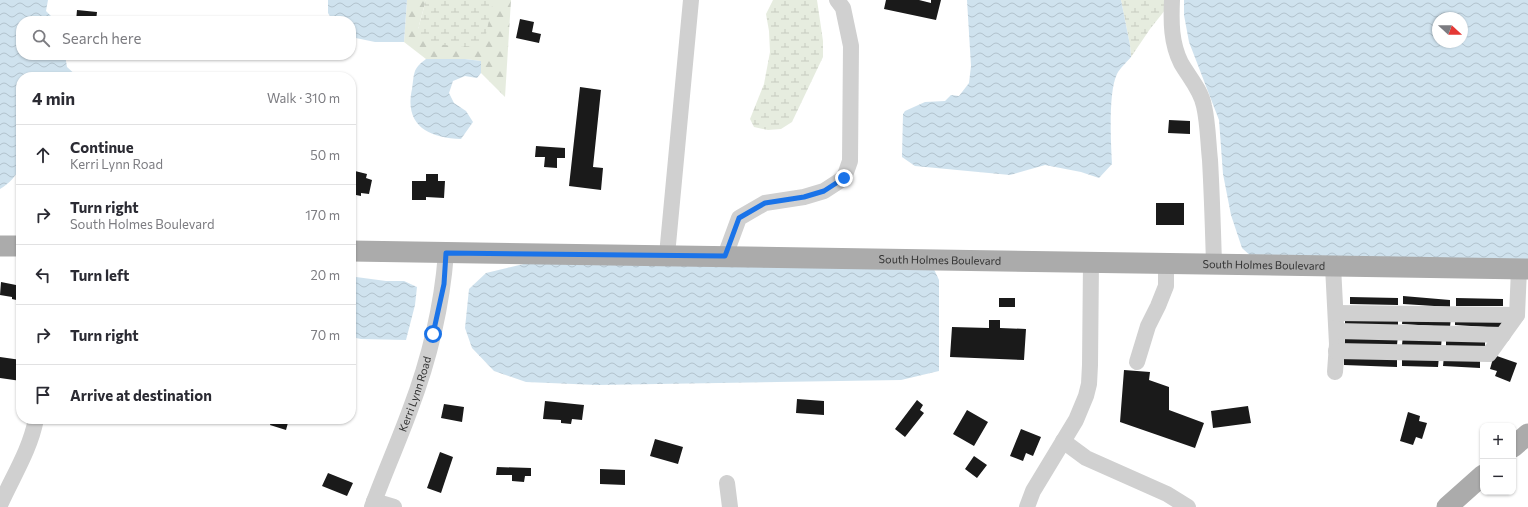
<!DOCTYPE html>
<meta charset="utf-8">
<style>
body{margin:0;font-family:Commissioner,sans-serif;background:#f7f7f7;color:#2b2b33}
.controls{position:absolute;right:12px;bottom:12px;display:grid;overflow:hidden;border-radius:8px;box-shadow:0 1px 3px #0004}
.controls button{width:36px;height:36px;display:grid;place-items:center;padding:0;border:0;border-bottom:1px solid #e1e1e2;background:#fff;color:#2b2b33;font:20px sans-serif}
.compass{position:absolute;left:1432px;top:12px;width:36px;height:36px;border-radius:50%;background:#fff;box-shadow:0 1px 3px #0004;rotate:111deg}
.stop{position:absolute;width:12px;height:12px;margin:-9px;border:3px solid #1a73e8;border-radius:50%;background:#fff}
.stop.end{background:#1a73e8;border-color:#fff;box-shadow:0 1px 4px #0008}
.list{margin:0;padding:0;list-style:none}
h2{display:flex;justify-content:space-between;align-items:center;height:52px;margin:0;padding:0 16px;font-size:17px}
h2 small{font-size:13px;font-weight:400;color:#7c7c81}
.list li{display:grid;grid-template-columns:26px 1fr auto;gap:12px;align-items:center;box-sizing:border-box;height:60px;padding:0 16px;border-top:1px solid #e1e1e2}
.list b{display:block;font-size:15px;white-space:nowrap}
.list p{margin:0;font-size:13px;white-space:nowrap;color:#7c7c81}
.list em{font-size:13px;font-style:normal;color:#7c7c81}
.icon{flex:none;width:22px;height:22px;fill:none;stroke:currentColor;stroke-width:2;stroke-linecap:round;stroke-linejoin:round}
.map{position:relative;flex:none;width:1528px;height:507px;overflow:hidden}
.search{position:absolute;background:#fff;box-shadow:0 1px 3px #0004;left:16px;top:16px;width:340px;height:44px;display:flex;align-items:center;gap:10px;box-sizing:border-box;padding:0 14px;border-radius:16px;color:#7c7c81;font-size:15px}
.panel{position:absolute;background:#fff;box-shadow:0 1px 3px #0004;left:16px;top:72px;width:340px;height:352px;border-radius:16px}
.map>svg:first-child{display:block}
</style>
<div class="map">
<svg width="1528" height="507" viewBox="0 0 1528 507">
<defs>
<pattern id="forest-firs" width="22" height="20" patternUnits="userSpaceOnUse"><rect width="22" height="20" fill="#e6ecdf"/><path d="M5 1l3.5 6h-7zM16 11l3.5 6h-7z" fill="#c6cbc0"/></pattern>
<pattern id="wetland-marsh" width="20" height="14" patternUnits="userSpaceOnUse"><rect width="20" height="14" fill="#e6ecdf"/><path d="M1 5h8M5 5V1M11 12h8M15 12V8" fill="none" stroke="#c6cbc0"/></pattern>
<pattern id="water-waves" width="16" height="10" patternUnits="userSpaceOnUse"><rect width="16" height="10" fill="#cfe2ee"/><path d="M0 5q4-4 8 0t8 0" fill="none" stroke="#b2c2cd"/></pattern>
</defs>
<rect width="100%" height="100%" fill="#fff"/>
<path fill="url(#forest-firs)" d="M 407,0 L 426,0 L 418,29 L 492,6 L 492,0 L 511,0 L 505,97 L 481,73 L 481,61 L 465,59 L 426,59 L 404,42 Z"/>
<path fill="url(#wetland-marsh)" d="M 426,0 L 492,0 L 492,6 L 485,39 L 472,47 L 444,45 L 421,39 L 418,29 Z
M 773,0 L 817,0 L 823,41 L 823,57 L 792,122 L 781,129 L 768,130 L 754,127 L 750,119 L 764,84 L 770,52 L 769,31 L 766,14 Z
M 1121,0 L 1173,0 L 1150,29 L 1131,57 L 1130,45 Z"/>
<path fill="url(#water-waves)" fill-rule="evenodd" d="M 0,0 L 48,0 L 46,11 L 56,21 L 21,21 L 21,55 L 65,55 L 67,67 L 78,77 L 21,77 L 21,166 C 16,176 10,183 0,189 Z
M 328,0 L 407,0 L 404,42 L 375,42 L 351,37 L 351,21 L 333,21 L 328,13 Z
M 967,0 L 1121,0 L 1130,45 L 1131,57 C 1126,63 1120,68 1117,74 C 1108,92 1111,144 1112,164 L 1099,178 L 1081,172 L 1045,165 L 1010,175 L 915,166 L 902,157 L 903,114 L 905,111 L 925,102 L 945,101 L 951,95 L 959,96 L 969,83 L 971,66 Z
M 1184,0 L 1528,0 L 1528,264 L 1254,259 L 1242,248 L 1231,215 L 1223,174 L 1219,120 L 1189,42 L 1184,15 ZM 1438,18 L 1462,18 L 1462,42 L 1438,42 Z
M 426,59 L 465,59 L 481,61 L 481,73 L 477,78 L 465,76 L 453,81 L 449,93 L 454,103 L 466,111 L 473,122 L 461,139 C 428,138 404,125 412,89 C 413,83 413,76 415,71 C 417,66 422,62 426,59 Z
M 544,259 L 932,265 L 939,280 L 939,371 L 901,380 L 597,385 L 526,382 L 494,371 L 472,348 L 465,328 L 469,289 L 486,273 Z
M 356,277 L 386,281 L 404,281 L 417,287 L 415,305 L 406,340 L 361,339 L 351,337 L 351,278 Z"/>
<path fill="#1a1a1a" d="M 886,0 L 919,0 L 931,3 L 931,0 L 941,0 L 936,20 L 884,9 Z
M 77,10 L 97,12 L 96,21 L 76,21 Z
M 520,19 L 534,22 L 532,32 L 541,34 L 539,43 L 516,38 Z
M 580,87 L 601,90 L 593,167 L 603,168 L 601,190 L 569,186 Z
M 1169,120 L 1190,121 L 1190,134 L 1168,133 Z
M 536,146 L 565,148 L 565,158 L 557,158 L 557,168 L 544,167 L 545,157 L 535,157 Z
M 355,171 L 367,174 L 366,178 L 372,180 L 369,194 L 361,193 L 361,196 L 351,194 L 351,178 L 354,178 Z
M 426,174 L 438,174 L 438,181 L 445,181 L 444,198 L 426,197 L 426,200 L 412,200 L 412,181 L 426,181 Z
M 1156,203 L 1184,203 L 1184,225 L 1156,225 Z
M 1,282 L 21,286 L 21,301 L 12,299 L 12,297 L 0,295 Z
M 1403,296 L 1450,300 L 1450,307 L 1403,304 Z
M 1350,297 L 1398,298 L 1398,305 L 1350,304 Z
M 999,298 L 1015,298 L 1015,307 L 999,307 Z
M 1456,298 L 1503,299 L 1503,306 L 1456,306 Z
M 1345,314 L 1398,315 L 1398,325 L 1345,325 Z
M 1403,314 L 1451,317 L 1450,327 L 1402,324 Z
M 1455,315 L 1503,317 L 1503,328 L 1455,325 Z
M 989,320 L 1000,320 L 1000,328 L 1026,329 L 1024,360 L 950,357 L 952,327 L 989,328 Z
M 1345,334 L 1398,335 L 1397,345 L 1345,345 Z
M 1403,335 L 1442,336 L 1441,347 L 1402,345 Z
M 1446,336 L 1485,337 L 1485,347 L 1446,346 Z
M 1344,354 L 1397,356 L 1397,367 L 1344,365 Z
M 1402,355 L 1439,356 L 1438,367 L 1402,366 Z
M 1494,355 L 1517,363 L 1510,382 L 1495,376 L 1497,371 L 1490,369 Z
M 1444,356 L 1480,357 L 1480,368 L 1443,366 Z
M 0,357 L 21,360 L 21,381 L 0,378 Z
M 1124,370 L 1150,372 L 1149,380 L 1169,387 L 1169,410 L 1204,423 L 1195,448 L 1120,422 Z
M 797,399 L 824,401 L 824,415 L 796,413 Z
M 917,400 L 923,405 L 920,410 L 924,413 L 905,437 L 895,429 Z
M 545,401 L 584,405 L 582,420 L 572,419 L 571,424 L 561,423 L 561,420 L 543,419 Z
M 444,404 L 464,407 L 462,422 L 441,418 Z
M 1248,406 L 1251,423 L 1213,428 L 1211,411 Z
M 967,410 L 988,422 L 974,446 L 953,434 Z
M 1408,412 L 1420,416 L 1419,421 L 1427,423 L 1422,439 L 1416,437 L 1413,445 L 1400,441 Z
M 272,419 L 289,419 L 286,430 L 270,425 Z
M 1021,429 L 1041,437 L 1033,456 L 1026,453 L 1023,461 L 1010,456 Z
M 655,439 L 683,447 L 678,464 L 650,456 Z
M 440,452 L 453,457 L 441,493 L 427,488 Z
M 974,456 L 987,465 L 977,478 L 965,469 Z
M 497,467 L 531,468 L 531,476 L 525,476 L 524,482 L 512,481 L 512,475 L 496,475 Z
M 600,469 L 625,470 L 625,485 L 600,484 Z
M 328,473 L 353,483 L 347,496 L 322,486 Z"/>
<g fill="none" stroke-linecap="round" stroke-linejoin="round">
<g stroke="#d0d0d0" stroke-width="16">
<path d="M 1172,0 C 1171,22 1171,43 1181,63 C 1189,77 1201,90 1204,106 C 1208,123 1208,142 1210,160 C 1212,195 1213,230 1214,264"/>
<path d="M 667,255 L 691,0"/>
<path d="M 725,256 L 739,218 L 765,203 L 804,197 L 824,191 L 844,178 L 850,161 L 851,46 L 843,8 L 837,0"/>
<path d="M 1333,266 L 1337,344 L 1335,372"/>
<path d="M 1336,313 L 1517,315"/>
<path d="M 1337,331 L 1503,335"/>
<path d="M 1336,351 L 1489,354 L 1517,315 L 1519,269"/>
<path d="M 1137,362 L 1148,326 L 1158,306 L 1166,286 L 1166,263"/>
<path d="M 1063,441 L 1086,458 L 1167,494 L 1188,507"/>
<path d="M 727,483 L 730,507"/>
<path d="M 374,501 L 394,507"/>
<path d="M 0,505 C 13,476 30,450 36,419"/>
<path id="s1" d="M 372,507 C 384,474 398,443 410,410 C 429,360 442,306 446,253"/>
<path d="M 1027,507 L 1033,491 L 1076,420 L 1086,396 L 1089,384 L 1090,365 L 1091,262"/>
</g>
<g stroke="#ababab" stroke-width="21">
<path d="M 0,246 L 21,246"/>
<path id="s2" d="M 351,251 L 1528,269"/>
<path d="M 1513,447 L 1528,434"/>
<path d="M 1447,507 L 1483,475"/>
</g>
</g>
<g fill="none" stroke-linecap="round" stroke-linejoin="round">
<path stroke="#1a73e8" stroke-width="5" d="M 433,334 L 444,284 L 446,253 L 725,256 L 739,218 L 765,203 L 804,197 L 824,191 L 844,178"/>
</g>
<g text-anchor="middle" stroke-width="4" stroke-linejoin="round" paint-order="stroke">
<g font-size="11" fill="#333" stroke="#fff">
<text dy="4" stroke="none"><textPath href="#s2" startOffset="589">South Holmes Boulevard</textPath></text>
<text dy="4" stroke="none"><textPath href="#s2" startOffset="913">South Holmes Boulevard</textPath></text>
<text dy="4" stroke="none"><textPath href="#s1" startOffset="121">Kerri Lynn Road</textPath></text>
</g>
</g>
</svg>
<div class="controls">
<button>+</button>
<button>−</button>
</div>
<svg class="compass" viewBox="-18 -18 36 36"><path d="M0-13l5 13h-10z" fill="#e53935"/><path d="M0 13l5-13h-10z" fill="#7c7c81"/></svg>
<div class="stop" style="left:433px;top:334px"></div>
<div class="stop end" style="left:844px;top:178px"></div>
<div class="search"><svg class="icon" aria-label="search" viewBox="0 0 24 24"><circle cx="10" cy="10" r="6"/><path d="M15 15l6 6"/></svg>Search here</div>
<section class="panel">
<h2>4 min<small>Walk · 310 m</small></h2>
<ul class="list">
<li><svg class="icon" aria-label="ahead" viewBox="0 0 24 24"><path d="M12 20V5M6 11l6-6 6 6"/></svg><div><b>Continue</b><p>Kerri Lynn Road</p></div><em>50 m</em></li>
<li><svg class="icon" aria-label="right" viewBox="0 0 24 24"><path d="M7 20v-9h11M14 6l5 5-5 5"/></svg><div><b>Turn right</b><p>South Holmes Boulevard</p></div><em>170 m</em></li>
<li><svg class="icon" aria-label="left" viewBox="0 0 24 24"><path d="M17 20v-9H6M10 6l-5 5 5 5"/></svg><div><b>Turn left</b></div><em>20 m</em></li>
<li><svg class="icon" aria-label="right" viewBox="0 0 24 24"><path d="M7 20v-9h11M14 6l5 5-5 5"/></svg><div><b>Turn right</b></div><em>70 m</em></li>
<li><svg class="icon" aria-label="arrive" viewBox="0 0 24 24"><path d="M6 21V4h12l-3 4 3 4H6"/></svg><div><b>Arrive at destination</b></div></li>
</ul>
</section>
</div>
